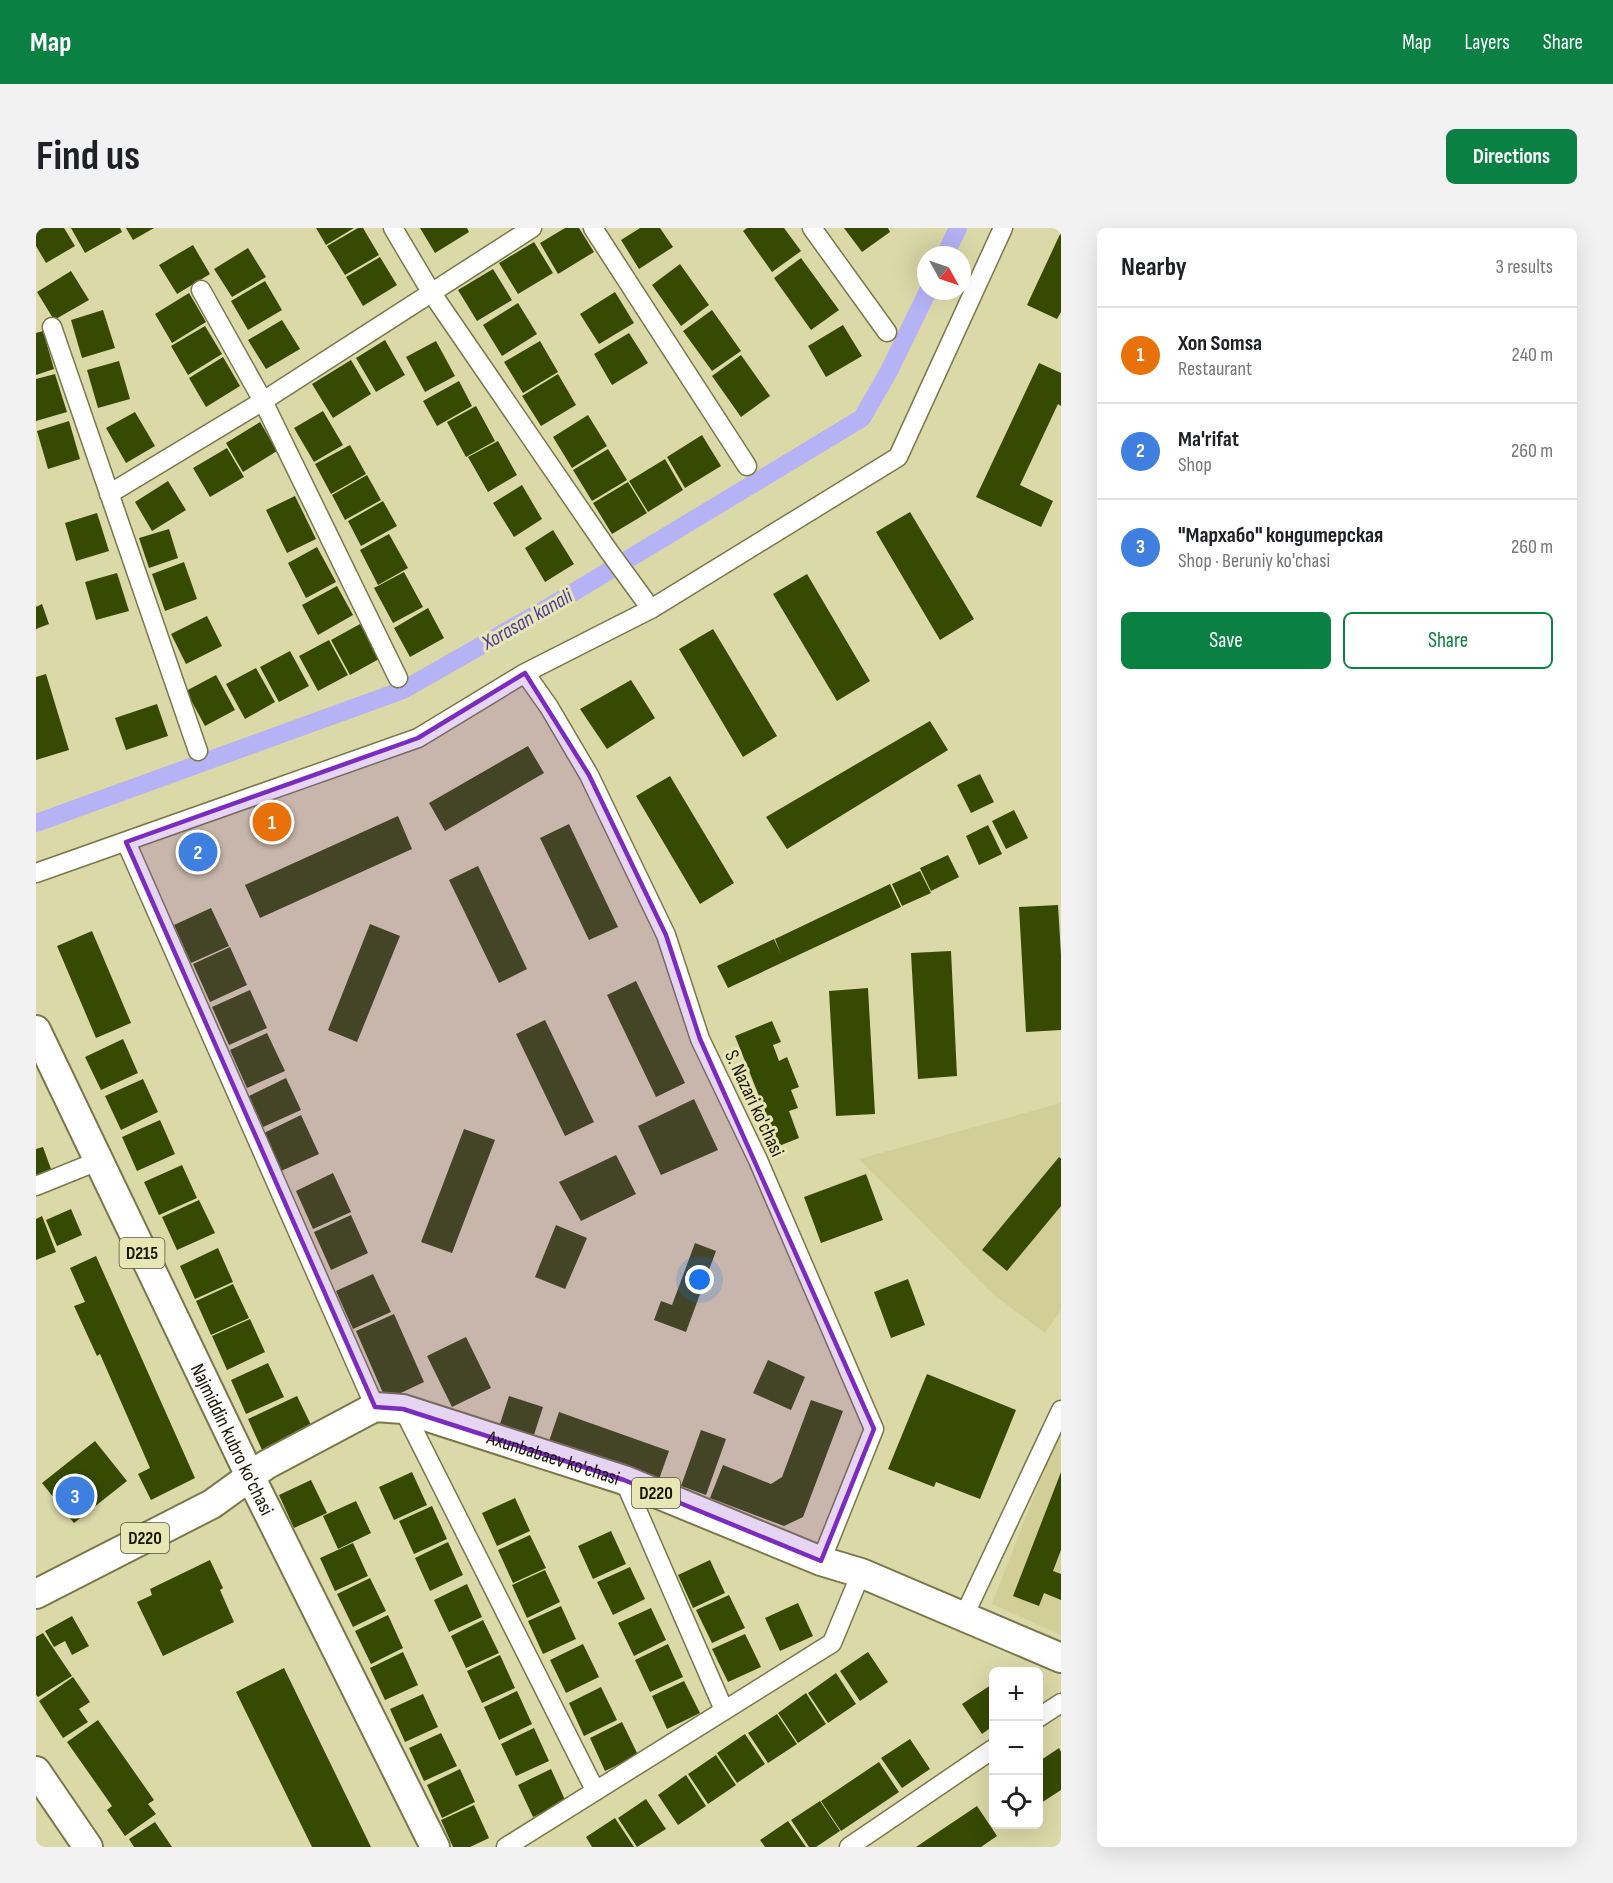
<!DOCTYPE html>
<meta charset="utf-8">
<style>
body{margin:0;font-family:"Sofia Sans Condensed",sans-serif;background:#f2f2f2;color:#202124}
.controls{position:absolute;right:18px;bottom:18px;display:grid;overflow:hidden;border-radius:9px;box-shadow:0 6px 24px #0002}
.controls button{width:54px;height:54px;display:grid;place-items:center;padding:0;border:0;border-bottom:2px solid #e0e0e0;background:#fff;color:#202124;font:30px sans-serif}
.compass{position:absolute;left:881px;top:18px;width:54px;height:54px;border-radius:50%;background:#fff;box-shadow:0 6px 24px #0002;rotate:130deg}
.you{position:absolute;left:664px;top:1052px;width:21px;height:21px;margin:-15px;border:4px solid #fff;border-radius:50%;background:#1a73e8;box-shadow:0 0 0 9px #1a73e833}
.badge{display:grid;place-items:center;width:39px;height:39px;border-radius:50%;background:#0b8043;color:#fff;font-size:20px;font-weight:700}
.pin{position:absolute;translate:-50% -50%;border:3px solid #fff;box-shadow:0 2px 6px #0006}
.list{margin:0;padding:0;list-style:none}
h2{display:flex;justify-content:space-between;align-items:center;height:78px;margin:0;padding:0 24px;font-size:26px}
h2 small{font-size:20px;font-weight:400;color:#757577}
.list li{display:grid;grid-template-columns:39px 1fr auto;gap:18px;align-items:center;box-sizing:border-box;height:96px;padding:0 24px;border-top:2px solid #e0e0e0}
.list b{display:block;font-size:22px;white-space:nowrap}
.list p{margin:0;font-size:20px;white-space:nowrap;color:#757577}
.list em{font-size:20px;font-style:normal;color:#757577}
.actions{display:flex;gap:12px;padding:18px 24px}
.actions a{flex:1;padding:14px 0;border:2px solid #0b8043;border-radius:9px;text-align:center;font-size:21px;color:#0b8043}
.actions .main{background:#0b8043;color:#fff}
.icon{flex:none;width:33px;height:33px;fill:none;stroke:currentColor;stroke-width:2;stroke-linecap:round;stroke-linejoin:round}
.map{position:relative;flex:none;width:1025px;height:1619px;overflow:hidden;border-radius:9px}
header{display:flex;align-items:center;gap:36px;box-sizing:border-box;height:84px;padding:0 30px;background:#0b8043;color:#fff}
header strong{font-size:28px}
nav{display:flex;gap:33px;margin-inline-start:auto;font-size:21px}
.intro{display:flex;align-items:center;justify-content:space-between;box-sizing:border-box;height:144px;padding:0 36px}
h1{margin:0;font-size:42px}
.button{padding:15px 27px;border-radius:9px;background:#0b8043;color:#fff;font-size:21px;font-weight:700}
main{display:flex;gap:36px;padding:0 36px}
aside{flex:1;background:#fff;border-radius:9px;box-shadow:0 6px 24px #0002}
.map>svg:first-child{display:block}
</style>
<header>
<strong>Map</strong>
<nav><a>Map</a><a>Layers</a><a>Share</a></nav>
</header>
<div class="intro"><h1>Find us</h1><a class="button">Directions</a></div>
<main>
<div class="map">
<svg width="1025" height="1619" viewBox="0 0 1025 1619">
<rect width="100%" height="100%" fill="#dbd9a8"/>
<path fill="#d1ce97" d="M 1025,875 L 1025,1082 L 1009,1105 L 958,1067 L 823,931 Z
M 1025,1199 L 1025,1407 L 956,1376 Z"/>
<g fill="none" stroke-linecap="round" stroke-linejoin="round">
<path stroke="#b5b2f5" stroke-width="18" d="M 909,27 L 922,0
M 0,595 L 367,462 L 518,376 L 826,190 L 853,143 L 892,63"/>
</g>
<path fill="#364a02" d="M 0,0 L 28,0 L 39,18 L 10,35 L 0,18 Z
M 35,0 L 84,0 L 86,4 L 49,25 Z
M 90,0 L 118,0 L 97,12 Z
M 280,0 L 318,0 L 290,17 Z
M 322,0 L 327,0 L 343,27 L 309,47 L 291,18 Z
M 384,0 L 431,0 L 433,4 L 399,25 Z
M 529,0 L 543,0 L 558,24 L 522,46 L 504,15 Z
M 604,0 L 624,0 L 637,19 L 603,41 L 585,12 Z
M 711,0 L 748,0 L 765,23 L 736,44 L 707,3 Z
M 808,0 L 852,0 L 854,4 L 826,24 Z
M 1025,4 L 1025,84 L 1021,91 L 991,77 Z
M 498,14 L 517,45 L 482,66 L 463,35 Z
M 157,17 L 174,46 L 141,66 L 123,37 Z
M 212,20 L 230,49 L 196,69 L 178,41 Z
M 344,29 L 361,57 L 327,78 L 310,49 Z
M 765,30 L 803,82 L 775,102 L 738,50 Z
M 644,36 L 673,77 L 645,98 L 616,57 Z
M 457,41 L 476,72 L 441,93 L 422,62 Z
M 35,43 L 53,72 L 18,92 L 1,64 Z
M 229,53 L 246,82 L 212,102 L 195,73 Z
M 579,64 L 598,95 L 563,116 L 544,86 Z
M 153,65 L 170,94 L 136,115 L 119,86 Z
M 482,75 L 501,106 L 466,128 L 447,97 Z
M 67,82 L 79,120 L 46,130 L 35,92 Z
M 676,82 L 705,123 L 676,143 L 647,103 Z
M 246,92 L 264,121 L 230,141 L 212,112 Z
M 807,97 L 826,128 L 790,149 L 772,118 Z
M 169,98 L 186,126 L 152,147 L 135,118 Z
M 7,103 L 18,141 L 0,147 L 0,105 Z
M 593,105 L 612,135 L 576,157 L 558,126 Z
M 349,112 L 369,147 L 340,164 L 320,130 Z
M 400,113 L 419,148 L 389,164 L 370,129 Z
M 504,113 L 522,144 L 487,165 L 468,134 Z
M 705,127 L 734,168 L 705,189 L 676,148 Z
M 187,129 L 204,158 L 170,179 L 153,150 Z
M 315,132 L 335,166 L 297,190 L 276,156 Z
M 83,133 L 94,171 L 62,180 L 51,142 Z
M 1003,135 L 1025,145 L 1025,178 L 1022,176 L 984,257 L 1017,273 L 1005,299 L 940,269 Z
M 19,146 L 31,184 L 0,193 L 0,151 Z
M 522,146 L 540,177 L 505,198 L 486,168 Z
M 423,153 L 436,178 L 401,198 L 387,173 Z
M 440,178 L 459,213 L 430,229 L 411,194 Z
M 287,183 L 307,217 L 278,234 L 258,200 Z
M 99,184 L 119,218 L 90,235 L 70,200 Z
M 552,187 L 571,218 L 536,240 L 517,209 Z
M 33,193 L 44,231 L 12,241 L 1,203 Z
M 224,194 L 241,223 L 207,244 L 190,215 Z
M 666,207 L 685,238 L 649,260 L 631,229 Z
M 462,213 L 481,247 L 452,264 L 432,229 Z
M 314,217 L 330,246 L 295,266 L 279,236 Z
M 191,220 L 208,249 L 174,269 L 157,240 Z
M 572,221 L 591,252 L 556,273 L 537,242 Z
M 629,231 L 647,262 L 612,284 L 593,253 Z
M 331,247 L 345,272 L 309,292 L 296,267 Z
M 132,253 L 150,282 L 116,303 L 99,274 Z
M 592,254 L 611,285 L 576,306 L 557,275 Z
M 486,257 L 506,291 L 478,309 L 457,275 Z
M 259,268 L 280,311 L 251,325 L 230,282 Z
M 347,273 L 361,298 L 325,318 L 312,293 Z
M 874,284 L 938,391 L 904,412 L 840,304 Z
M 61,285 L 73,323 L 40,333 L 29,295 Z
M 133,301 L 142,330 L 113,340 L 103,310 Z
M 517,302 L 538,336 L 509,354 L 489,320 Z
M 353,306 L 372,340 L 342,357 L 324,322 Z
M 281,319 L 300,354 L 270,370 L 252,335 Z
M 148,334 L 161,371 L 129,383 L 116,346 Z
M 368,344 L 387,379 L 357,395 L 338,360 Z
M 81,345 L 93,383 L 60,392 L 49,354 Z
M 771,346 L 834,453 L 801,473 L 737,366 Z
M 301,358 L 317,387 L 282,407 L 266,377 Z
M 6,376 L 13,396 L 0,401 L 0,379 Z
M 392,380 L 408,410 L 374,429 L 358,400 Z
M 171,388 L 186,418 L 150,436 L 135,406 Z
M 324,396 L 343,431 L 314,447 L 295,412 Z
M 677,401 L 741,508 L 707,529 L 643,421 Z
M 293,412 L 312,447 L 282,463 L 263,428 Z
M 254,423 L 273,458 L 243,474 L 224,439 Z
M 220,440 L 239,474 L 209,491 L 190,456 Z
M 10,446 L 33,522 L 0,532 L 0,449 Z
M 180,447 L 199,482 L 169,498 L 150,463 Z
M 595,452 L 619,490 L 571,521 L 544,481 Z
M 121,476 L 132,508 L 90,522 L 79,490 Z
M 894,493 L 912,522 L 751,621 L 730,589 Z
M 492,518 L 508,545 L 409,603 L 393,575 Z
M 944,546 L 958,574 L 935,585 L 921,557 Z
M 634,548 L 698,655 L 664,676 L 600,568 Z
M 978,582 L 992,610 L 970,621 L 956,593 Z
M 362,588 L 376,621 L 224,690 L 209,657 Z
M 533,596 L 582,699 L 553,712 L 504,610 Z
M 952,597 L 966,626 L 943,637 L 930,608 Z
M 912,627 L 923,649 L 895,663 L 884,640 Z
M 442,638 L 491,741 L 463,755 L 413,652 Z
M 884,643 L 895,665 L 866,678 L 856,656 Z
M 854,656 L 865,679 L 692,760 L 681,738 L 738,711 L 745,726 L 739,711 Z
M 1022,677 L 1025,727 L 1025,802 L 990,804 L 983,679 Z
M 175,680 L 193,718 L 155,735 L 138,697 Z
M 334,696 L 364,708 L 321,814 L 292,802 Z
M 56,703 L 95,795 L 60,810 L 21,718 Z
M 194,719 L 211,757 L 174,774 L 157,736 Z
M 915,723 L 921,848 L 882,851 L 875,725 Z
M 600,753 L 649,855 L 620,869 L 571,767 Z
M 832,760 L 839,886 L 800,888 L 793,763 Z
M 214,762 L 231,800 L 193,817 L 176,779 Z
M 509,792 L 558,894 L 529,908 L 480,806 Z
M 736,793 L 745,814 L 737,817 L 743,833 L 751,829 L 763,859 L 755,862 L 762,880 L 753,883 L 763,910 L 743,918 L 699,808 Z
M 231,805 L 249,843 L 211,860 L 194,822 Z
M 87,811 L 102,845 L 65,862 L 49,829 Z
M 250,850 L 265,882 L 227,899 L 213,868 Z
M 107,851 L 122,884 L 85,902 L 69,868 Z
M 658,871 L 682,922 L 625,947 L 602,898 Z
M 265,887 L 283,926 L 245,943 L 228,905 Z
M 124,892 L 139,926 L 101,943 L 86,909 Z
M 428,901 L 459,912 L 416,1025 L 385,1014 Z
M 7,919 L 15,941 L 0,947 L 0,921 Z
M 580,927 L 600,966 L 545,993 L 523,954 Z
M 1023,929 L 1025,931 L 1025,978 L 971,1043 L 946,1022 Z
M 146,937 L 161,970 L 123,987 L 108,954 Z
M 297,945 L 315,984 L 277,1001 L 260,963 Z
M 830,946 L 847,992 L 785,1015 L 768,969 Z
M 163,972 L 179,1005 L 141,1022 L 126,989 Z
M 35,981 L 46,1007 L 21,1018 L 10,992 Z
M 315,987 L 332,1025 L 295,1042 L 278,1004 Z
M 6,988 L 20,1024 L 0,1032 L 0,991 Z
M 520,997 L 551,1010 L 529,1061 L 499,1049 Z
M 659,1015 L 680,1023 L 650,1104 L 618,1092 L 625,1073 L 636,1077 Z
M 182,1020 L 197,1054 L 159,1071 L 144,1038 Z
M 60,1028 L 159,1250 L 115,1272 L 102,1246 L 114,1240 L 64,1126 L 61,1128 L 38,1078 L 49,1074 L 34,1040 Z
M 337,1046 L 355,1084 L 317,1101 L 300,1063 Z
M 872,1051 L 889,1097 L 855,1110 L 838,1064 Z
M 197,1056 L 213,1090 L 175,1107 L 160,1073 Z
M 358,1086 L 388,1154 L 350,1172 L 320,1103 Z
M 214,1091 L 229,1124 L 191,1142 L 176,1108 Z
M 430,1109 L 455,1160 L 416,1179 L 391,1128 Z
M 732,1132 L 769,1149 L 755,1182 L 717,1165 Z
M 232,1135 L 248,1169 L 210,1186 L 195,1152 Z
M 891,1146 L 980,1182 L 944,1271 L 900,1254 L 898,1259 L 852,1241 Z
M 261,1168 L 276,1199 L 226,1222 L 212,1191 Z
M 473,1168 L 507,1179 L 496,1213 L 462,1202 Z
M 775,1172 L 807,1183 L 767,1289 L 748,1298 L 674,1270 L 687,1237 L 735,1256 L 746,1249 Z
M 523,1184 L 633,1223 L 621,1257 L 511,1219 Z
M 665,1202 L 690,1211 L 670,1267 L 645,1258 Z
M 59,1213 L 91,1253 L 38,1295 L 6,1255 Z
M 376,1244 L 391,1277 L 358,1292 L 343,1259 Z
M 1025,1244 L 1025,1322 L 1017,1343 L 1025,1346 L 1025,1372 L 1008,1365 L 1003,1378 L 977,1368 Z
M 275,1252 L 291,1285 L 258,1300 L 243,1267 Z
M 479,1270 L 494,1303 L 461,1318 L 446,1285 Z
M 320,1273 L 335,1305 L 302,1321 L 287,1288 Z
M 396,1278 L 411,1311 L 378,1326 L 363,1293 Z
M 575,1303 L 590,1336 L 557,1351 L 542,1318 Z
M 494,1307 L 510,1340 L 477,1355 L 462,1322 Z
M 412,1314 L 427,1347 L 394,1363 L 379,1330 Z
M 317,1315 L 332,1348 L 299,1363 L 284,1330 Z
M 174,1332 L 187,1360 L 184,1362 L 198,1394 L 127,1428 L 101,1374 L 116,1367 L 114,1361 Z
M 674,1332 L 689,1365 L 657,1380 L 642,1347 Z
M 594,1339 L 609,1371 L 577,1387 L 561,1354 Z
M 509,1342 L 524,1374 L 491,1390 L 476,1357 Z
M 334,1350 L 350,1383 L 317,1399 L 301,1366 Z
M 431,1356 L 446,1389 L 413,1404 L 398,1372 Z
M 693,1367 L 709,1400 L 676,1415 L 660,1382 Z
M 762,1375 L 777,1408 L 744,1423 L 729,1390 Z
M 525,1378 L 540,1411 L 507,1426 L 492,1393 Z
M 615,1380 L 630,1412 L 598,1428 L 582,1395 Z
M 352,1387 L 367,1420 L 335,1436 L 319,1403 Z
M 36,1388 L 53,1418 L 36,1427 L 29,1413 L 18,1419 L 9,1403 Z
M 447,1392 L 463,1425 L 430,1440 L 415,1408 Z
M 7,1405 L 36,1448 L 2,1469 L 0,1467 L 0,1409 Z
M 709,1406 L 725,1439 L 692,1454 L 676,1421 Z
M 547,1416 L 563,1449 L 530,1465 L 514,1432 Z
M 632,1416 L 647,1449 L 614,1464 L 599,1432 Z
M 367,1424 L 382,1457 L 349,1472 L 334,1440 Z
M 832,1424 L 852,1454 L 824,1473 L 804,1443 Z
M 464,1427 L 479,1460 L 446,1475 L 431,1443 Z
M 248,1440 L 335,1619 L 276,1619 L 200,1464 Z
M 800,1445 L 820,1476 L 792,1495 L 772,1465 Z
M 37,1449 L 54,1474 L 43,1481 L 52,1494 L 27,1510 L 3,1473 Z
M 648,1453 L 664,1485 L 631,1501 L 616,1468 Z
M 955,1457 L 957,1461 L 957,1498 L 946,1506 L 926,1476 Z
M 565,1459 L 581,1492 L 548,1508 L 533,1475 Z
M 481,1463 L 496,1496 L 463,1512 L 448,1479 Z
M 770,1465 L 790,1496 L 762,1515 L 742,1485 Z
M 387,1466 L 402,1499 L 369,1514 L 354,1481 Z
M 741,1486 L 761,1516 L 732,1535 L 712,1505 Z
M 62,1492 L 118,1572 L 112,1576 L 120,1586 L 89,1608 L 71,1582 L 76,1578 L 31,1514 Z
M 586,1494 L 602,1527 L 569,1543 L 554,1510 Z
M 498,1500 L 513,1533 L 480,1548 L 465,1516 Z
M 405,1505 L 421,1538 L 388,1553 L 373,1520 Z
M 709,1506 L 729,1536 L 701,1555 L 681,1525 Z
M 874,1511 L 894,1541 L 866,1560 L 845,1530 Z
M 1023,1520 L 1025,1524 L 1025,1562 L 1002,1577 L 1002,1534 Z
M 680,1527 L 700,1557 L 672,1576 L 652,1546 Z
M 843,1534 L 863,1564 L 805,1603 L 785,1573 Z
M 424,1541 L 439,1574 L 406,1590 L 391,1557 Z
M 515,1541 L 530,1574 L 497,1589 L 482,1557 Z
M 650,1547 L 670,1578 L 642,1597 L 622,1567 Z
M 610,1571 L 630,1601 L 601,1619 L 582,1590 Z
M 784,1573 L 804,1603 L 780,1619 L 773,1619 L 755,1592 Z
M 438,1577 L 453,1610 L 434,1619 L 417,1619 L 405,1592 Z
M 941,1578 L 961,1608 L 945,1619 L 880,1619 Z
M 579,1590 L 598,1619 L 556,1619 L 550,1609 Z
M 752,1593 L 770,1619 L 729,1619 L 724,1612 Z
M 119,1594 L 136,1619 L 98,1619 L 93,1611 Z"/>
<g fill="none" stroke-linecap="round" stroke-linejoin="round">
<defs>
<path id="minor" d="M 357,0 L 395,64 L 572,322 L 615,381
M 557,0 L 711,238
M 776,0 L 851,104
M 165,62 L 227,173 L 362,450
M 16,99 L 162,523
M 73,266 L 227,173 L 496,0
M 489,445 L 513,479 L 553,547 L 630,707 L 664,811 L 722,932 L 838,1201 L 785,1333
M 90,614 L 339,1179
M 0,645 L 382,510 L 489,445 L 615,381 L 862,229 L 967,0
M 0,958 L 62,933
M 367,1181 L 559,1562
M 588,1252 L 688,1482
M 927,1390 L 1025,1182
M 1002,1490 L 1025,1475
M 470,1619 L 796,1415 L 825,1345
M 813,1619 L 957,1521"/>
<g id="primary">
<path id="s1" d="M 0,802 L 214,1248 L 399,1619"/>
<path id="s2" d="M 0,1366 L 176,1276 L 230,1237 L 339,1179 L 367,1181 L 588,1252 L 785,1333 L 825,1345 L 1025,1430"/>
<path d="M 0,1543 L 52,1619"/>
</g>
</defs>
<use href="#minor" stroke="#7a784b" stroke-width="21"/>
<use href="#primary" stroke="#7a784b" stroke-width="32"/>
<use href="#minor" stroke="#fff" stroke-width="18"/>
<use href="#primary" stroke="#fff" stroke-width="28"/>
</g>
<path fill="#7b2cbf" fill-opacity="0.2" stroke="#7b2cbf" stroke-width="4.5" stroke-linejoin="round" d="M 489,445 L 553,547 L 630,707 L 664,811 L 838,1201 L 785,1333 L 588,1252 L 367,1181 L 339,1179 L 90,614 L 382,510 Z"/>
<g text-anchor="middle" stroke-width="6" stroke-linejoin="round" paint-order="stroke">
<g fill="#e8e6b5" stroke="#565439" stroke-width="1.5">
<rect x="83.5" y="1010" width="45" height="30" rx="4.5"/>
<rect x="596" y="1250" width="48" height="30" rx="4.5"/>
<rect x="85" y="1295" width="48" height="30" rx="4.5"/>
</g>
<g font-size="18" font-weight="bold" fill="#171604">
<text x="106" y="1031">D215</text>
<text x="620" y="1271">D220</text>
<text x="109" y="1316">D220</text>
</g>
<g font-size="20" fill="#171604" stroke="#e8e6b5">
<text transform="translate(719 875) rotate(65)" y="7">S. Nazari ko'chasi</text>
<text dy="7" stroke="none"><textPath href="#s1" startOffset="454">Najmiddin kubro ko'chasi</textPath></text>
<text dy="7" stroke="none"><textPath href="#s2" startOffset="574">Axunbabaev ko'chasi</textPath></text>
</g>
<g font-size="21" font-style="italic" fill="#4c3d9c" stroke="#e8e6b5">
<text transform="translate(491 391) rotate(-30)" y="7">Xorasan kanali</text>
</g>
</g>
</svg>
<div class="controls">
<button>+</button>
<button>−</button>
<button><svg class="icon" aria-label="locate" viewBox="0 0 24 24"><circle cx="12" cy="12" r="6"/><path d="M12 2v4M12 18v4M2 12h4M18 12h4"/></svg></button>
</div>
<svg class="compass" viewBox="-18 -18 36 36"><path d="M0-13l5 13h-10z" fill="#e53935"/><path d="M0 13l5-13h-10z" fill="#757577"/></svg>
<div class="you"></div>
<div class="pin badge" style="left:236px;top:594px;background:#e8710a">1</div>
<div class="pin badge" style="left:162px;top:624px;background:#3f7fe0">2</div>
<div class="pin badge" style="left:39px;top:1268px;background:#3f7fe0">3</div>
</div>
<aside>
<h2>Nearby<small>3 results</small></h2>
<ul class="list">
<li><span class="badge" style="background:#e8710a">1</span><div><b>Xon Somsa</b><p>Restaurant</p></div><em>240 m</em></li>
<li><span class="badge" style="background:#3f7fe0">2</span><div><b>Ma'rifat</b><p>Shop</p></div><em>260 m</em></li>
<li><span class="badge" style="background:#3f7fe0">3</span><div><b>&quot;Мархабо&quot; кондитерская</b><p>Shop · Beruniy ko'chasi</p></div><em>260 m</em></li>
</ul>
<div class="actions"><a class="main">Save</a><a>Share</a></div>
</aside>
</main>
